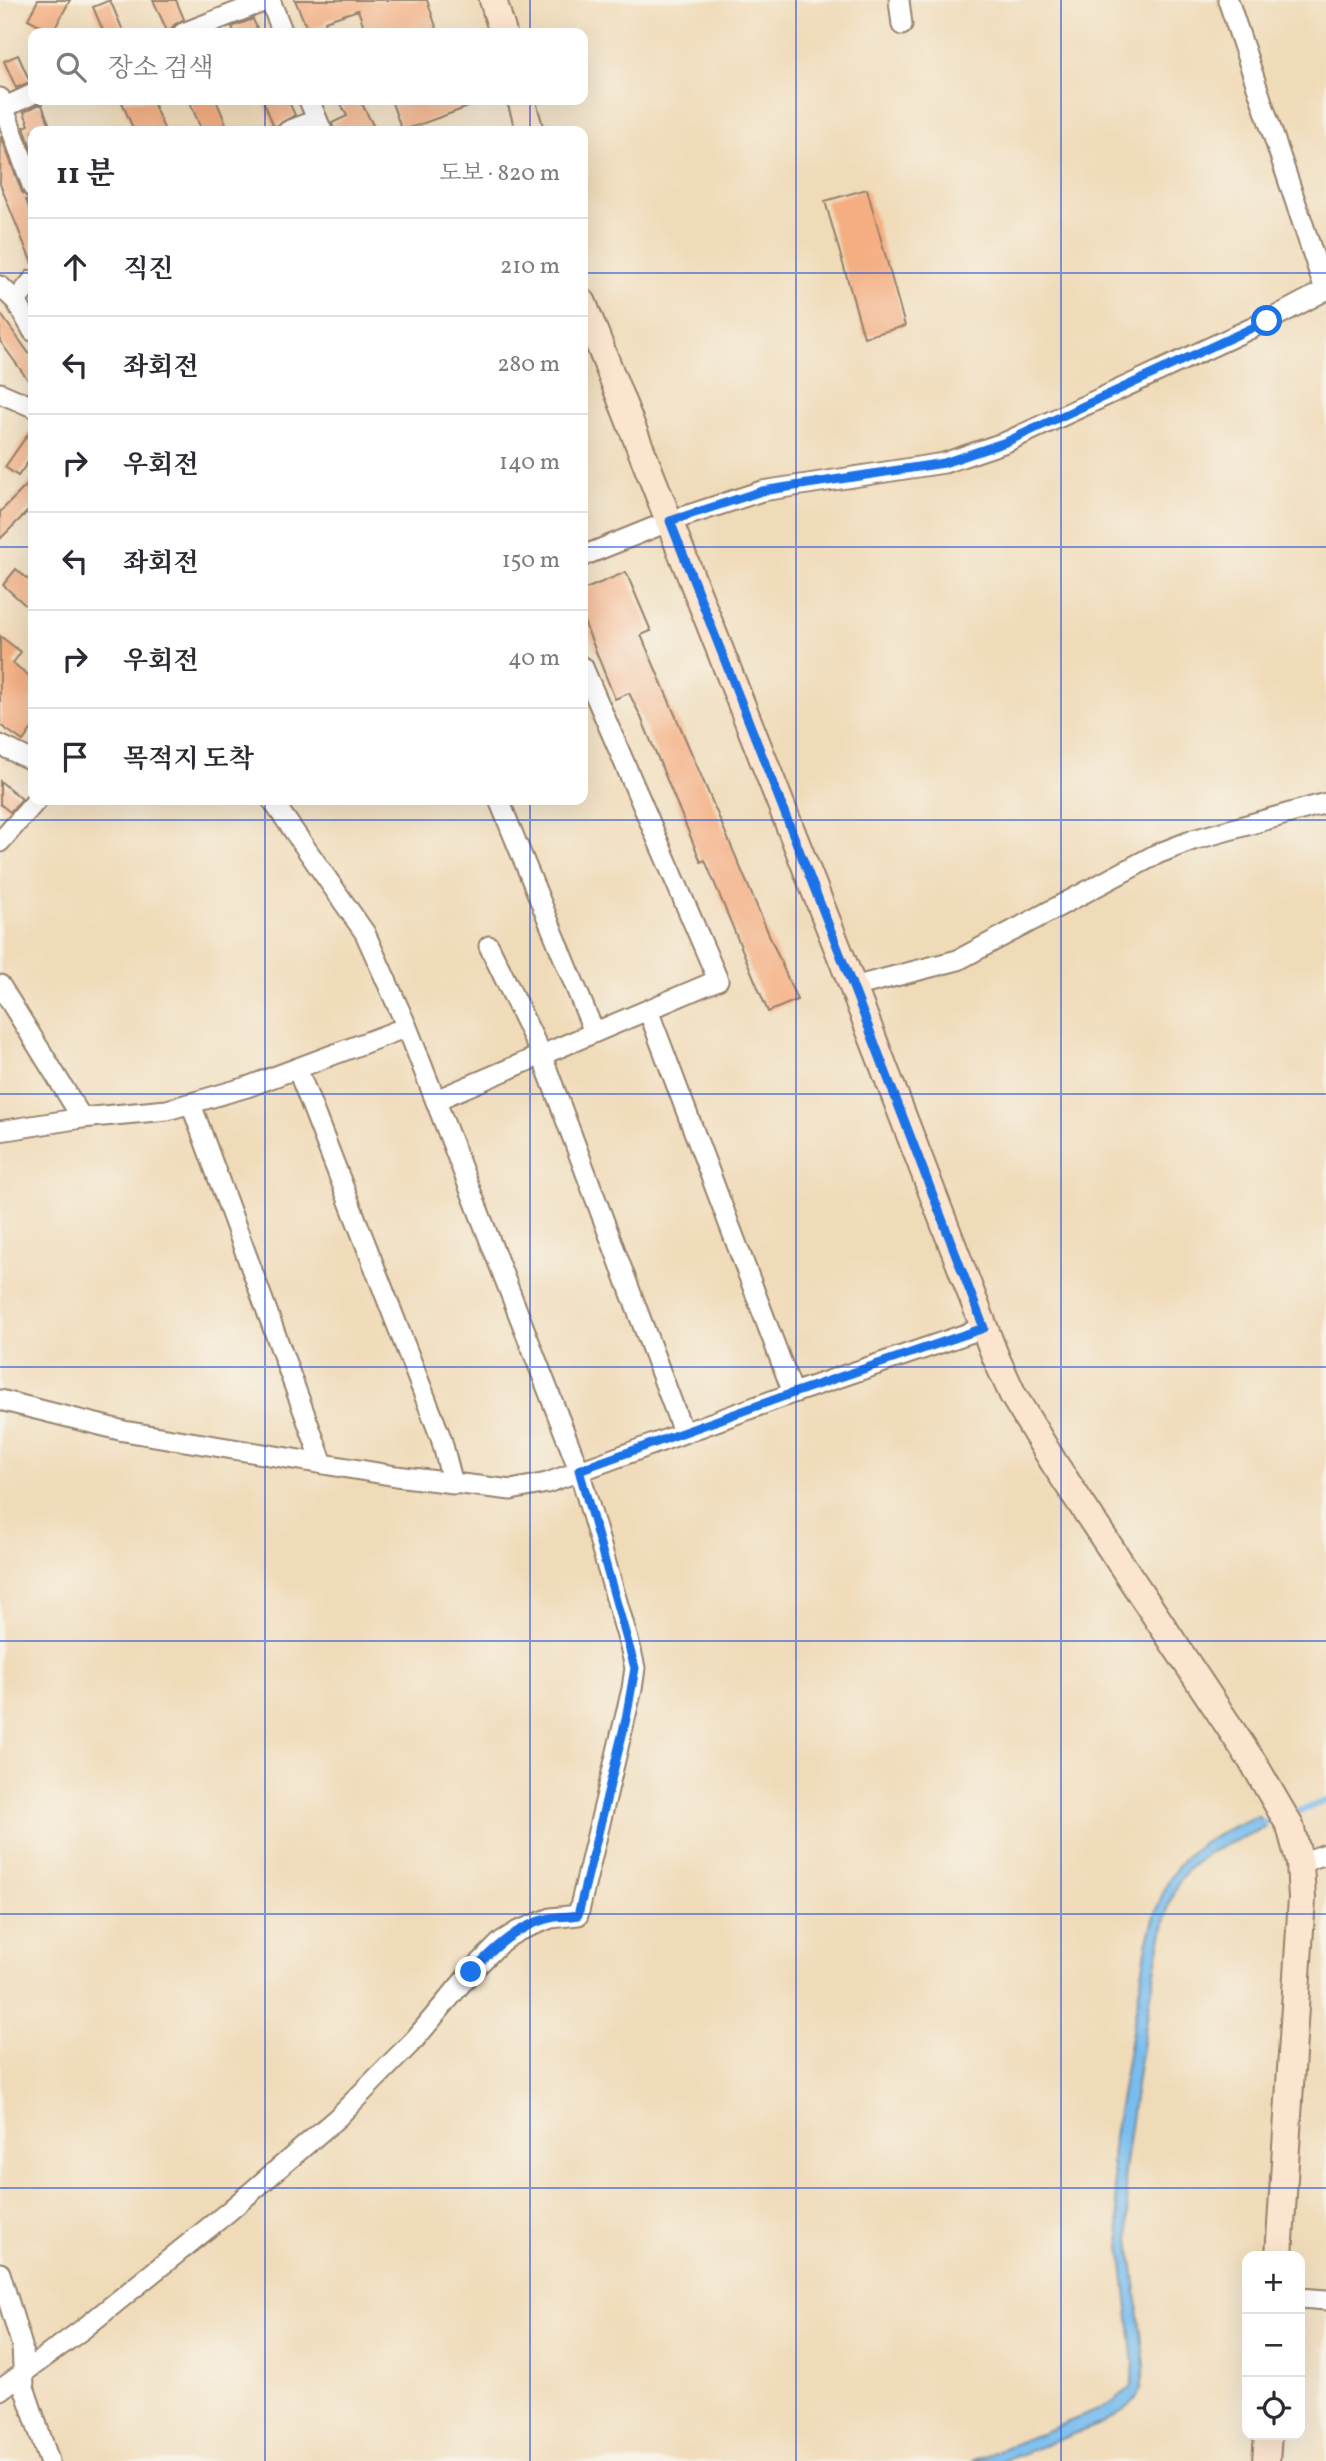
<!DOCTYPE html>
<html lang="ko">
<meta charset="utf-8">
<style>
body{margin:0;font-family:Vollkorn,"Noto Serif KR",serif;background:#f2f2f3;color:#2b2b33}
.controls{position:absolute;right:21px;bottom:21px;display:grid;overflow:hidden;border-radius:14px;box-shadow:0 7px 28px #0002}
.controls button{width:63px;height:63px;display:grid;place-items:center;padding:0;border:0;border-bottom:2px solid #e1e1e2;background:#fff;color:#2b2b33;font:35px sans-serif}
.stop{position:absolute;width:21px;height:21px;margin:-16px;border:5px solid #1a73e8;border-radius:50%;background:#fff}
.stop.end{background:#1a73e8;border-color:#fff;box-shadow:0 2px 7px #0008}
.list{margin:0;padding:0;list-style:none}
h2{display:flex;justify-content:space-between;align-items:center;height:91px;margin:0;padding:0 28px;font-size:30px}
h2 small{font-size:23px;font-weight:400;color:#7c7c81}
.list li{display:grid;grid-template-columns:46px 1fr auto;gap:21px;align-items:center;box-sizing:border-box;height:98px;padding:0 28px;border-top:2px solid #e1e1e2}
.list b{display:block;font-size:26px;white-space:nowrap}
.list em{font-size:23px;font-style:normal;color:#7c7c81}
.icon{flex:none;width:38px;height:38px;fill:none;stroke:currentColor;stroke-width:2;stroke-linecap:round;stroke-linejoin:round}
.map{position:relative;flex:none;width:1326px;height:2461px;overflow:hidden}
.search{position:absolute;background:#fff;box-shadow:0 7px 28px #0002;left:28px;top:28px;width:560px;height:77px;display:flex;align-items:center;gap:18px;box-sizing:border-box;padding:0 24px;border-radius:14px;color:#7c7c81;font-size:26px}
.panel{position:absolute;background:#fff;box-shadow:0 7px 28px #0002;left:28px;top:126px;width:560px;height:679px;border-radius:14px}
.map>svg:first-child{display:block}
</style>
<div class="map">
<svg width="1326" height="2461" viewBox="0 0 1326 2461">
<rect width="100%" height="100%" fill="#f7f3e8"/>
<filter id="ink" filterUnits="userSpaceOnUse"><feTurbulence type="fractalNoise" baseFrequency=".0143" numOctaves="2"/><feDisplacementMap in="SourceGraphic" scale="14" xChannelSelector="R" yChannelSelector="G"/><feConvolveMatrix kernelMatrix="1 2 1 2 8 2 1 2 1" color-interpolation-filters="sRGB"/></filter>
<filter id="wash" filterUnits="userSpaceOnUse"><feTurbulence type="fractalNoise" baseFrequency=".00686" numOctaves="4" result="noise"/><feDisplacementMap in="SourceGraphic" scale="28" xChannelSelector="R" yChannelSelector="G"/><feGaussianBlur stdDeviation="1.57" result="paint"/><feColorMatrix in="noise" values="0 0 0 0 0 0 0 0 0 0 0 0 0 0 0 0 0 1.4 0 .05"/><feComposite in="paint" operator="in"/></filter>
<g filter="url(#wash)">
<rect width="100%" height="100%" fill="#f0dbb9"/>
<path fill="#79bdef" stroke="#5a7486" stroke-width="2" d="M 1258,1816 L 1265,1827 L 1208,1853 L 1187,1870 L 1180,1880 L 1169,1905 L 1159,1949 L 1138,2070 L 1124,2170 L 1132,2260 L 1145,2365 L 1141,2389 L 1135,2400 L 1126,2409 L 1103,2423 L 1003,2461 L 972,2461 L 1088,2414 L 1114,2401 L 1131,2386 L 1134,2364 L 1132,2346 L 1112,2161 L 1114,2136 L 1147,1945 C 1168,1864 1180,1848 1258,1816 Z"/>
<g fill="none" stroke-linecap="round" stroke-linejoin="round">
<path stroke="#79bdef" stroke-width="6" d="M 1291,1814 L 1326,1801
M 1254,1825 L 1277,1818"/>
</g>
<g id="blocks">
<path fill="#f4ae82" d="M 38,0 L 70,0 L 53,32 L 28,19 Z
M 110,0 L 124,33 L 104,33 L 93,7 Z
M 153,0 L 176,0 L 184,19 L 174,25 L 168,33 Z
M 295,0 L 427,0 L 438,33 L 366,33 L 358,10 L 325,21 L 326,24 L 308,31 Z
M 253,19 L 259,33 L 235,33 L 232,27 Z
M 18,55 L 30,82 L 16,88 L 4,61 Z
M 121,100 L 152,100 L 165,131 L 134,131 Z
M 189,100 L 216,100 L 229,131 L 202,131 Z
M 263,100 L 288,100 L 295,115 L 274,127 Z
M 339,100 L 360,100 L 376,131 L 334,131 L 332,123 L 347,116 Z
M 391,100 L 482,100 L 482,102 L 402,131 Z
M 38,105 L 42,105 L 52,131 L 33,131 L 33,153 L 24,127 L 29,125 L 24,112 Z
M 1,136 L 22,192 L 30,200 L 26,200 L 33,217 L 33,266 L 0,184 Z
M 867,189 L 905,326 L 864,337 L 825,201 Z
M 0,313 L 33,359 L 33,387 L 0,341 Z
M 33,427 L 33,455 L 18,476 L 5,467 Z
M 33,479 L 33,506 L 0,539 L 0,512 Z
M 16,569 L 33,584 L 33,612 L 3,585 Z
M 626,572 L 651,631 L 641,635 L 797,1000 L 768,1012 L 705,860 L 701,862 L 640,715 L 629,693 L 615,699 L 583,619 L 583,590 Z
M 0,636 L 21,652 L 13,663 L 33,679 L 33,727 L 23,741 L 0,725 Z
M 0,781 L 22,799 L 10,812 L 0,804 Z"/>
</g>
</g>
<g filter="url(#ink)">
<use href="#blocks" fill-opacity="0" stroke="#96826c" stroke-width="2"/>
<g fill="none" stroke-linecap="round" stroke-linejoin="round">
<defs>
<path id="street" d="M 270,0 L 283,33
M 899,0 L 902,25
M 1228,0 L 1325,290
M 183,33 L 268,0
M 0,98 L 33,188
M 309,100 L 322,131
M 3,108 L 33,94
M 288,131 L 316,120
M 0,286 L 16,301 L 33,331
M 16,301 L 33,280
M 0,393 L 33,407
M 583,556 L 670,521 L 762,491 L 944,463 L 1006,442 L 1267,321 L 1326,290
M 0,745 L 33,761
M 499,800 L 594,1032
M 0,842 L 37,800
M 489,946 L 542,1056 L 683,1432
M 0,985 L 82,1118
M 853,987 L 958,960 L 1157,854 L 1193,840 L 1326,803
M 648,1010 L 793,1393
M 297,1068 L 441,1438 L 453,1484
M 436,1100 L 718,980 L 583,667
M 191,1104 L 323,1464
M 0,1131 L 82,1118 L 167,1110 L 247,1087 L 407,1027
M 0,1400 L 124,1431 L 396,1476 L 511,1490 L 547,1483 L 793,1393 L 984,1328
M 1300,1863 L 1326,1854
M 0,2273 L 22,2346 L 24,2387 L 49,2461
M 1300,2298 L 1326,2300
M 0,2390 L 83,2329 L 228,2212 L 337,2118 L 415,2039 L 471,1972 L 502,1941 L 518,1931 L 551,1918 L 578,1915 L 632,1689 L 635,1668 L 631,1650 L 579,1470 L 407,1027 L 365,933 L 272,800"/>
<path id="secondary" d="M 493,0 L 503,33
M 521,100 L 530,131
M 583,303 L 853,987 L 996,1358 L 1013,1395 L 1054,1463 L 1254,1764 L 1290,1826 L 1300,1863 L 1302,1898 L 1279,2256
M 1266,2461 L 1268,2435"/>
</defs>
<use href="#street" stroke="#96826c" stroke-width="23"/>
<use href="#secondary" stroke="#96826c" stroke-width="30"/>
<use href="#street" stroke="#fff" stroke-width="19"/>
<use href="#secondary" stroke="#fce5cf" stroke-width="26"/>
</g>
</g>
<g fill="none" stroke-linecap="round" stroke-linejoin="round" filter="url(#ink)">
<path stroke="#1a73e8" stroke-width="9" d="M 471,1972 C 493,1949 518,1925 550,1918 C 559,1916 569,1917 578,1915 L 626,1719 L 635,1668 L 579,1470 L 793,1393 L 984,1328 L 853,987 L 670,521 L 762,491 L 944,463 L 1006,442 L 1267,321"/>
</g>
<path fill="none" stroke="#1d4ed8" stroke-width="2" stroke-opacity="0.55" d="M 265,0 L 265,33M 530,0 L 530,33M 796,0 L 796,2461M 1061,0 L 1061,2461M 265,100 L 265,131M 530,100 L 530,131M 0,273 L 33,273M 583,273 L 1326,273M 0,547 L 33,547M 583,547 L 1326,547M 265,800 L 265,2461M 530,800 L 530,2461M 0,820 L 1326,820M 0,1094 L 1326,1094M 0,1367 L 1326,1367M 0,1641 L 1326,1641M 0,1914 L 1326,1914M 0,2188 L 1326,2188"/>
</svg>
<div class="controls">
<button>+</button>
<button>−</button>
<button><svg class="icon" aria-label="locate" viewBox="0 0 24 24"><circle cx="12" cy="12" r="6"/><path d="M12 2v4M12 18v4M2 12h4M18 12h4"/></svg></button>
</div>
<div class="stop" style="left:1267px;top:321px"></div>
<div class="stop end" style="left:471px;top:1972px"></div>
<div class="search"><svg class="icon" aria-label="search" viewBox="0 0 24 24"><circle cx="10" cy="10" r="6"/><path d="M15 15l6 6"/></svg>장소 검색</div>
<section class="panel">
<h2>11 분<small>도보 · 820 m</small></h2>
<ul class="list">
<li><svg class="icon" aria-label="ahead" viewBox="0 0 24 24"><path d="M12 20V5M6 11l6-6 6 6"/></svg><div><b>직진</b></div><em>210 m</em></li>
<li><svg class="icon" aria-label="left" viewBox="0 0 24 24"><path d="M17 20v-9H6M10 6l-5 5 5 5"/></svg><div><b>좌회전</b></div><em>280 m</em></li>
<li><svg class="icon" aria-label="right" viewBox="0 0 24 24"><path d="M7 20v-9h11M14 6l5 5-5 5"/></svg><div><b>우회전</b></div><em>140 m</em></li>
<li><svg class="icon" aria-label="left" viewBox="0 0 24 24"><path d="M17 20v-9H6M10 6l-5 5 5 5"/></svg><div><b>좌회전</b></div><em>150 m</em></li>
<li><svg class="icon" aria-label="right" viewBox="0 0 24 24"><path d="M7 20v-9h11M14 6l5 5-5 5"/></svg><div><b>우회전</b></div><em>40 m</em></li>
<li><svg class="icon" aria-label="arrive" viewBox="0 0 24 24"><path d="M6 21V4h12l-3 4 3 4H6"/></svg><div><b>목적지 도착</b></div></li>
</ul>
</section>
</div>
